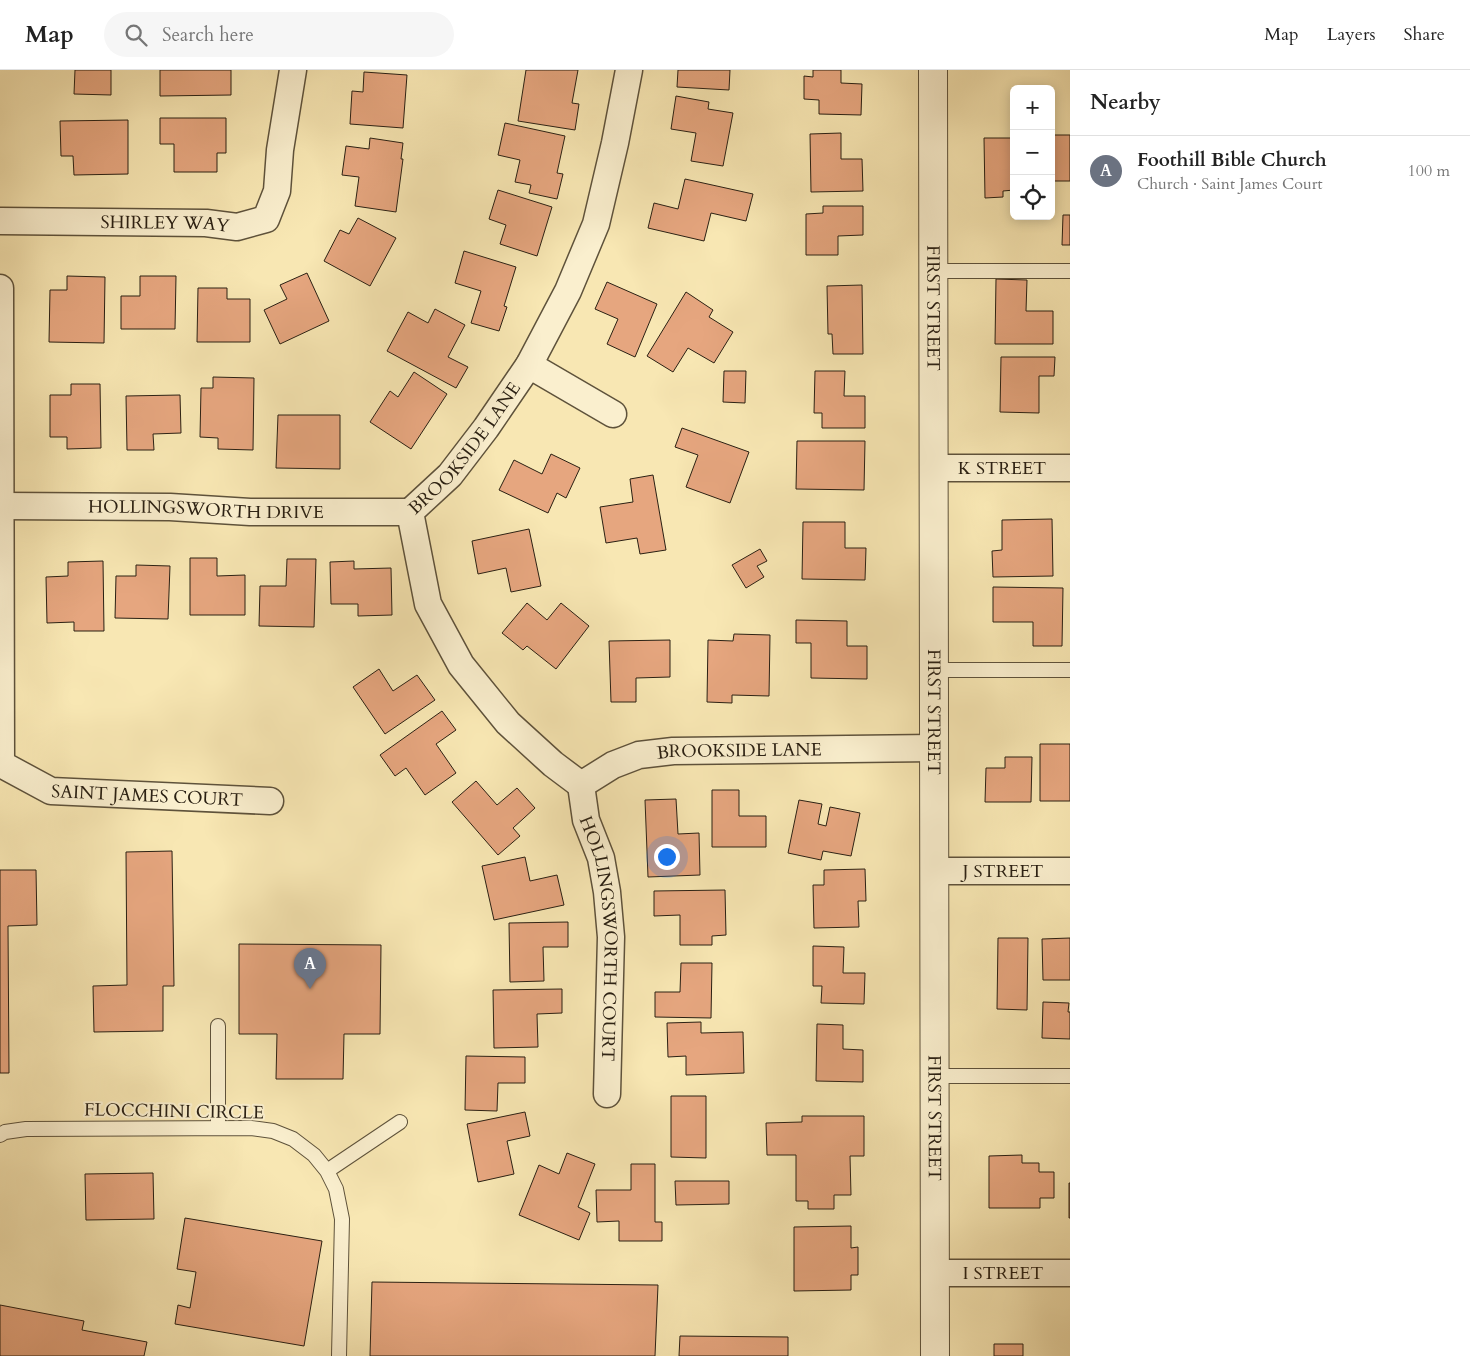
<!DOCTYPE html>
<meta charset="utf-8">
<style>
body{margin:0;font-family:Cardo,serif;background:#f6f6f6;color:#222}
.controls{position:absolute;right:15px;top:15px;display:grid;overflow:hidden;border-radius:8px;box-shadow:0 2px 12px #0003}
.controls button{width:45px;height:45px;display:grid;place-items:center;padding:0;border:0;border-bottom:1px solid #e0e0e0;background:#fff;color:#222;font:25px sans-serif}
.you{position:absolute;left:666px;top:786px;width:18px;height:18px;margin:-12px;border:4px solid #fff;border-radius:50%;background:#1a73e8;box-shadow:0 0 0 8px #1a73e833}
.badge{display:grid;place-items:center;width:32px;height:32px;border-radius:50%;background:#2563eb;color:#fff;font-size:16px;font-weight:700}
.pin{position:absolute;translate:-50% -41px;filter:drop-shadow(0 1px 2px #0008)}
.pin::after{content:'';position:absolute;top:26px;width:18px;height:15px;background:inherit;clip-path:polygon(0 0,100% 0,50% 100%)}
.list{margin:0;padding:0;list-style:none}
h2{display:flex;justify-content:space-between;align-items:center;height:65px;margin:0;padding:0 20px;font-size:21px}
h2 small{font-size:16px;font-weight:400;color:#767676}
.list li{display:grid;grid-template-columns:32px 1fr auto;gap:15px;align-items:center;box-sizing:border-box;height:70px;padding:0 20px;border-top:1px solid #e0e0e0}
.list b{display:block;font-size:19px;white-space:nowrap}
.list p{margin:0;font-size:16px;white-space:nowrap;color:#767676}
.list em{font-size:16px;font-style:normal;color:#767676}
.icon{flex:none;width:28px;height:28px;fill:none;stroke:currentColor;stroke-width:2;stroke-linecap:round;stroke-linejoin:round}
.map{position:relative;flex:none;width:1070px;height:1286px;overflow:hidden}
header{display:flex;align-items:center;gap:30px;box-sizing:border-box;height:70px;padding:0 25px;background:#fff;border-bottom:1px solid #e0e0e0}
header strong{font-size:24px}
nav{display:flex;gap:28px;margin-inline-start:auto;font-size:18px}
.search{width:350px;height:45px;background:#f6f6f6;display:flex;align-items:center;gap:12px;box-sizing:border-box;padding:0 18px;border-radius:28px;color:#767676;font-size:19px}
main{display:flex}
aside{flex:1;background:#fff}
.map>svg:first-child{display:block}
</style>
<header>
<strong>Map</strong>
<div class="search"><svg class="icon" aria-label="search" viewBox="0 0 24 24"><circle cx="10" cy="10" r="6"/><path d="M15 15l6 6"/></svg>Search here</div>
<nav><a>Map</a><a>Layers</a><a>Share</a></nav>
</header>
<main>
<div class="map">
<svg width="1070" height="1286" viewBox="0 0 1070 1286">
<rect width="100%" height="100%" fill="#f8e7b3"/>
<filter id="stains"><feTurbulence type="fractalNoise" baseFrequency=".004" numOctaves="4"/><feColorMatrix values="0 0 0 0 .2 0 0 0 0 .09 0 0 0 0 .02 0 0 0 .5 -.17"/></filter>
<radialGradient id="worn" r=".72"><stop offset=".6" stop-color="#630" stop-opacity="0"/><stop offset="1" stop-color="#630" stop-opacity=".3"/></radialGradient>
<path fill="#e6a67f" stroke="#2a2013" d="M 75,0 L 111,0 L 111,25 L 74,24 Z
M 160,0 L 231,0 L 231,25 L 160,26 Z
M 526,0 L 578,0 L 572,33 L 579,34 L 575,60 L 518,51 Z
M 678,0 L 730,0 L 729,20 L 677,17 Z
M 813,0 L 841,0 L 841,13 L 862,14 L 861,45 L 819,44 L 819,30 L 804,29 L 804,6 L 813,7 Z
M 364,2 L 407,5 L 403,58 L 350,54 L 352,21 L 363,22 Z
M 676,26 L 709,32 L 708,39 L 733,43 L 723,96 L 691,91 L 696,63 L 671,59 Z
M 160,48 L 226,48 L 226,83 L 217,83 L 217,102 L 174,102 L 174,74 L 160,74 Z
M 128,50 L 128,104 L 74,105 L 73,86 L 61,86 L 60,51 Z
M 505,53 L 565,66 L 557,103 L 563,104 L 557,129 L 529,123 L 531,115 L 515,112 L 520,90 L 498,85 Z
M 841,63 L 841,89 L 862,89 L 863,121 L 811,122 L 810,64 Z
M 1051,65 L 1070,65 L 1070,111 L 1051,111 Z
M 370,68 L 403,73 L 401,89 L 403,89 L 396,142 L 355,136 L 359,107 L 342,105 L 346,76 L 369,79 Z
M 984,68 L 1014,68 L 1014,120 L 1003,121 L 1003,127 L 985,128 Z
M 685,109 L 753,124 L 746,151 L 711,143 L 704,171 L 648,158 L 654,133 L 678,139 Z
M 498,120 L 552,137 L 537,186 L 500,174 L 506,155 L 489,149 Z
M 823,136 L 863,136 L 863,165 L 838,166 L 838,185 L 806,185 L 806,144 L 823,143 Z
M 1063,145 L 1070,145 L 1070,175 L 1062,175 Z
M 358,148 L 396,168 L 370,216 L 324,191 L 340,160 L 349,164 Z
M 464,181 L 516,197 L 504,236 L 507,237 L 499,261 L 471,253 L 481,221 L 455,213 Z
M 307,203 L 329,251 L 280,274 L 264,240 L 287,229 L 280,215 Z
M 67,206 L 105,207 L 104,273 L 49,272 L 50,220 L 67,220 Z
M 140,206 L 176,206 L 175,259 L 121,259 L 121,226 L 140,226 Z
M 996,209 L 1027,210 L 1026,241 L 1053,241 L 1053,274 L 995,274 Z
M 607,212 L 657,234 L 635,287 L 607,274 L 618,249 L 595,239 Z
M 862,215 L 863,284 L 833,284 L 832,264 L 828,264 L 827,216 Z
M 198,218 L 227,218 L 227,229 L 250,229 L 250,272 L 197,272 Z
M 686,222 L 713,240 L 709,247 L 733,262 L 714,293 L 688,278 L 673,302 L 647,286 Z
M 435,239 L 465,255 L 448,287 L 468,297 L 456,318 L 387,281 L 408,242 L 428,253 Z
M 1001,287 L 1055,287 L 1054,306 L 1039,306 L 1039,343 L 1000,342 Z
M 724,301 L 746,301 L 745,333 L 723,332 Z
M 815,301 L 845,301 L 844,326 L 865,326 L 865,358 L 822,358 L 822,343 L 814,343 Z
M 414,302 L 447,324 L 411,379 L 370,352 L 390,321 L 398,327 Z
M 213,307 L 254,308 L 253,380 L 218,379 L 218,368 L 200,367 L 201,318 L 213,318 Z
M 71,314 L 100,314 L 101,378 L 67,379 L 67,367 L 50,367 L 50,325 L 71,325 Z
M 180,325 L 181,363 L 153,364 L 154,380 L 127,380 L 126,326 Z
M 278,345 L 340,345 L 340,399 L 276,398 Z
M 682,358 L 749,382 L 730,433 L 686,417 L 698,385 L 675,377 Z
M 797,371 L 865,371 L 864,420 L 796,419 Z
M 551,384 L 580,398 L 566,428 L 557,423 L 548,443 L 499,420 L 514,390 L 542,404 Z
M 653,405 L 666,480 L 640,484 L 637,468 L 606,473 L 600,437 L 633,432 L 630,409 Z
M 1052,449 L 1053,506 L 993,507 L 992,481 L 1002,480 L 1002,450 Z
M 803,452 L 845,452 L 845,478 L 866,478 L 865,510 L 802,509 Z
M 529,459 L 541,516 L 511,522 L 506,498 L 478,504 L 472,471 Z
M 760,479 L 767,491 L 757,496 L 764,507 L 746,518 L 732,495 Z
M 190,488 L 217,488 L 217,506 L 245,505 L 245,545 L 190,545 Z
M 287,489 L 316,489 L 314,557 L 259,556 L 260,516 L 286,516 Z
M 103,491 L 104,561 L 74,561 L 74,552 L 47,553 L 46,507 L 68,506 L 68,492 Z
M 354,491 L 354,499 L 391,498 L 392,545 L 358,546 L 358,534 L 331,534 L 330,492 Z
M 136,495 L 170,496 L 168,549 L 115,548 L 116,506 L 136,506 Z
M 993,517 L 1063,518 L 1062,576 L 1033,576 L 1033,552 L 993,552 Z
M 527,533 L 547,550 L 561,533 L 589,556 L 556,599 L 527,576 L 523,580 L 502,563 Z
M 796,550 L 847,551 L 847,576 L 867,576 L 867,609 L 811,608 L 811,573 L 796,573 Z
M 734,564 L 770,565 L 769,626 L 732,625 L 732,633 L 707,632 L 708,570 L 733,571 Z
M 670,570 L 670,607 L 636,608 L 636,632 L 611,632 L 609,571 Z
M 379,599 L 393,621 L 417,605 L 435,630 L 385,664 L 353,617 Z
M 442,641 L 456,660 L 436,674 L 456,703 L 425,725 L 406,698 L 395,706 L 380,685 Z
M 1040,674 L 1070,674 L 1070,731 L 1040,731 Z
M 1005,687 L 1032,687 L 1031,732 L 985,732 L 986,698 L 1005,698 Z
M 476,711 L 497,735 L 517,718 L 535,738 L 513,758 L 520,766 L 498,785 L 452,732 Z
M 712,720 L 739,720 L 739,746 L 766,746 L 766,777 L 712,777 Z
M 676,729 L 678,764 L 699,763 L 700,805 L 648,807 L 645,730 Z
M 799,730 L 822,734 L 818,754 L 826,756 L 830,737 L 860,743 L 851,786 L 823,781 L 821,790 L 788,783 Z
M 172,781 L 174,916 L 163,916 L 163,961 L 94,962 L 93,916 L 127,915 L 126,782 Z
M 525,787 L 530,811 L 557,805 L 564,835 L 494,850 L 482,796 Z
M 865,799 L 866,831 L 858,831 L 859,857 L 814,858 L 813,815 L 824,815 L 824,800 Z
M 0,800 L 36,800 L 37,855 L 8,856 L 9,1003 L 0,1003 Z
M 725,820 L 726,865 L 712,866 L 712,875 L 680,875 L 680,845 L 654,846 L 654,821 Z
M 568,852 L 568,877 L 543,877 L 544,911 L 510,912 L 509,853 Z
M 998,868 L 1028,868 L 1027,940 L 997,939 Z
M 1070,868 L 1070,910 L 1043,910 L 1042,869 Z
M 239,874 L 381,875 L 380,964 L 344,964 L 343,1009 L 276,1009 L 277,964 L 239,964 Z
M 813,876 L 844,877 L 843,903 L 865,903 L 864,934 L 821,933 L 822,916 L 813,916 Z
M 681,893 L 712,893 L 711,948 L 655,947 L 655,922 L 680,922 Z
M 562,919 L 562,943 L 537,944 L 538,977 L 494,978 L 493,920 Z
M 1043,932 L 1069,933 L 1068,942 L 1070,942 L 1070,969 L 1042,968 Z
M 701,952 L 701,963 L 743,962 L 744,1003 L 686,1005 L 686,986 L 668,987 L 667,953 Z
M 817,954 L 843,955 L 843,979 L 863,980 L 863,1012 L 816,1011 Z
M 466,986 L 525,987 L 525,1013 L 498,1013 L 497,1041 L 465,1040 Z
M 671,1026 L 706,1026 L 706,1088 L 671,1087 Z
M 525,1042 L 530,1066 L 507,1071 L 514,1104 L 478,1112 L 467,1054 Z
M 802,1046 L 864,1046 L 864,1086 L 850,1086 L 851,1125 L 834,1125 L 834,1139 L 808,1139 L 808,1131 L 796,1131 L 796,1085 L 767,1085 L 766,1053 L 802,1052 Z
M 567,1083 L 595,1094 L 578,1137 L 590,1143 L 579,1170 L 519,1145 L 539,1095 L 559,1104 Z
M 1022,1085 L 1022,1093 L 1039,1093 L 1039,1102 L 1054,1102 L 1054,1128 L 1040,1128 L 1040,1138 L 989,1138 L 989,1086 Z
M 631,1094 L 655,1094 L 655,1152 L 662,1152 L 662,1171 L 619,1171 L 619,1151 L 597,1152 L 596,1120 L 631,1120 Z
M 153,1103 L 154,1149 L 86,1150 L 85,1104 Z
M 675,1111 L 729,1111 L 729,1134 L 676,1135 Z
M 1069,1113 L 1070,1113 L 1070,1148 L 1069,1148 Z
M 185,1148 L 322,1171 L 304,1276 L 175,1254 L 178,1235 L 190,1238 L 196,1202 L 177,1199 Z
M 851,1156 L 851,1178 L 858,1177 L 858,1205 L 851,1205 L 851,1220 L 794,1221 L 794,1157 Z
M 372,1212 L 658,1215 L 655,1286 L 370,1286 Z
M 0,1235 L 84,1251 L 82,1260 L 147,1272 L 144,1286 L 0,1286 Z
M 680,1266 L 788,1267 L 788,1286 L 679,1286 Z
M 994,1274 L 1023,1274 L 1023,1286 L 994,1286 Z"/>
<g fill="none" stroke-linecap="round" stroke-linejoin="round">
<defs>
<path id="service" d="M 933,201 L 1070,201
M 934,600 L 1070,600
M 935,1006 L 1070,1006
M 218,1058 L 218,956
M 0,1065 L 5,1062 L 26,1059 L 251,1058 L 273,1061 L 293,1069 L 314,1085 L 327,1101 L 336,1119 L 342,1149 L 339,1286
M 327,1101 L 400,1052"/>
<g id="minor">
<path id="s1" d="M 0,151 L 206,153 L 237,157 L 266,149 L 277,121 L 280,80 L 293,0"/>
<path id="s2" d="M 0,218 L 1,694 L 51,721 L 270,731"/>
<path d="M 529,295 L 613,344"/>
<path id="s3" d="M 934,398 L 1070,398"/>
<path id="s4" d="M 1,436 L 170,437 L 250,442 L 410,442"/>
<path id="s5" d="M 581,715 L 553,694 L 508,653 L 461,595 L 428,534 L 410,442 L 450,405 L 486,358 L 529,295 L 568,221 L 596,154 L 615,73 L 629,0"/>
<path id="s6" d="M 581,715 L 613,695 L 639,685 L 673,681 L 934,678"/>
<path id="s7" d="M 581,715 L 586,750 L 601,788 L 607,822 L 611,867 L 607,1024"/>
<path id="s8" d="M 935,801 L 1070,801"/>
<path id="s9" d="M 935,1203 L 1070,1203"/>
</g>
<g id="tertiary">
<path id="s10" d="M 933,0 L 935,1286"/>
</g>
</defs>
<use href="#service" stroke="#5e523b" stroke-width="16"/>
<use href="#minor" stroke="#5e523b" stroke-width="29"/>
<use href="#tertiary" stroke="#5e523b" stroke-width="30"/>
<use href="#service" stroke="#faefce" stroke-width="14"/>
<use href="#minor" stroke="#faefce" stroke-width="26"/>
<use href="#tertiary" stroke="#faefce" stroke-width="28"/>
</g>
<g text-anchor="middle" stroke-width="4" stroke-linejoin="round" paint-order="stroke">
<g font-size="18" fill="#2a2013" stroke="#faefce">
<text dy="6" stroke="none"><textPath href="#s1" startOffset="165">SHIRLEY WAY</textPath></text>
<text dy="6" stroke="none"><textPath href="#s10" startOffset="238">FIRST STREET</textPath></text>
<text dy="6" stroke="none"><textPath href="#s5" startOffset="418">BROOKSIDE LANE</textPath></text>
<text dy="6" stroke="none"><textPath href="#s3" startOffset="68">K STREET</textPath></text>
<text dy="6" stroke="none"><textPath href="#s4" startOffset="205">HOLLINGSWORTH DRIVE</textPath></text>
<text dy="6" stroke="none"><textPath href="#s10" startOffset="642">FIRST STREET</textPath></text>
<text dy="6" stroke="none"><textPath href="#s6" startOffset="166">BROOKSIDE LANE</textPath></text>
<text dy="6" stroke="none"><textPath href="#s2" startOffset="629">SAINT JAMES COURT</textPath></text>
<text dy="6" stroke="none"><textPath href="#s8" startOffset="68">J STREET</textPath></text>
<text dy="6" stroke="none"><textPath href="#s7" startOffset="156">HOLLINGSWORTH COURT</textPath></text>
<text transform="translate(174 1041) rotate(1)" y="6">FLOCCHINI CIRCLE</text>
<text dy="6" stroke="none"><textPath href="#s10" startOffset="1048">FIRST STREET</textPath></text>
<text dy="6" stroke="none"><textPath href="#s9" startOffset="68">I STREET</textPath></text>
</g>
</g>
<rect width="100%" height="100%" filter="url(#stains)"/>
<rect width="100%" height="100%" fill="url(#worn)"/>
</svg>
<div class="controls">
<button>+</button>
<button>−</button>
<button><svg class="icon" aria-label="locate" viewBox="0 0 24 24"><circle cx="12" cy="12" r="6"/><path d="M12 2v4M12 18v4M2 12h4M18 12h4"/></svg></button>
</div>
<div class="you"></div>
<div class="pin badge" style="left:310px;top:919px;background:#6b7280">A</div>
</div>
<aside>
<h2>Nearby<small></small></h2>
<ul class="list">
<li><span class="badge" style="background:#6b7280">A</span><div><b>Foothill Bible Church</b><p>Church · Saint James Court</p></div><em>100 m</em></li>
</ul>
</aside>
</main>
